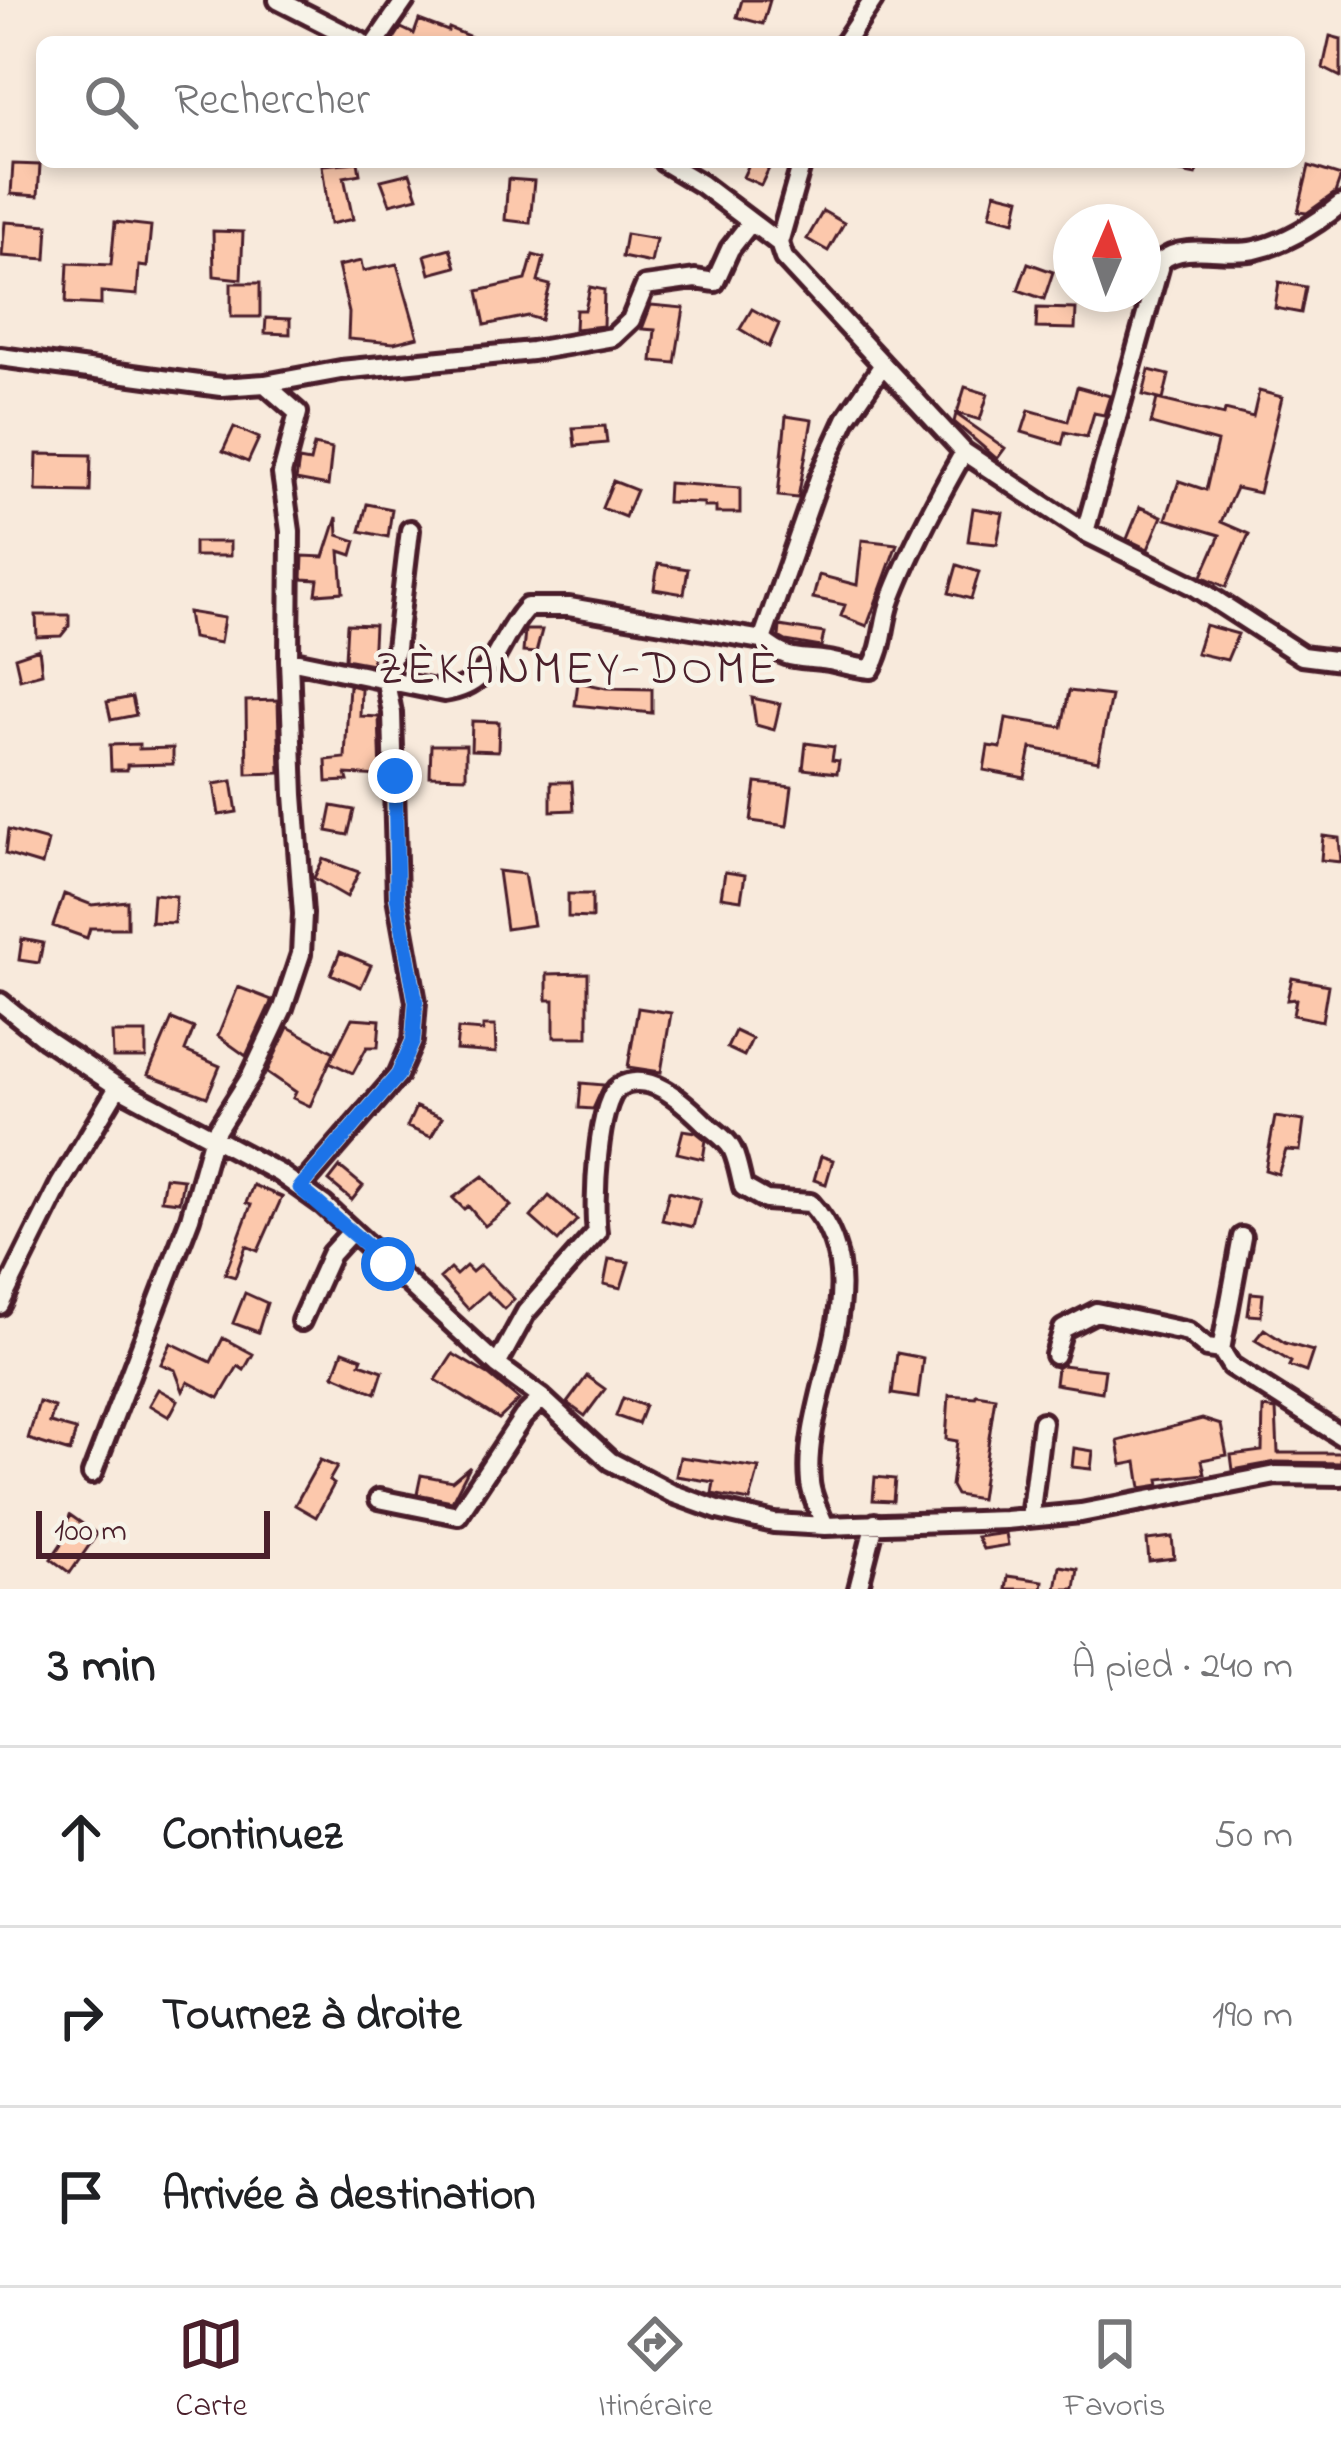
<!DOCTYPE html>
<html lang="fr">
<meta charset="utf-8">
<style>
body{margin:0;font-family:"Indie Flower",sans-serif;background:#f6f6f6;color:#202124}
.compass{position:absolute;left:1053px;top:204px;width:108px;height:108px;border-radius:50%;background:#fff;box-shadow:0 6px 18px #0003;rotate:2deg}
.scale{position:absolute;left:36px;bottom:30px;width:234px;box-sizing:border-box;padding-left:12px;border:6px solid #4a1f2b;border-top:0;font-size:33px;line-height:42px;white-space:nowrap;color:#4a1f2b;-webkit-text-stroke:9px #f7f3e8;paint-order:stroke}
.stop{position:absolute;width:36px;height:36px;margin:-27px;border:9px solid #1a73e8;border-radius:50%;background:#fff}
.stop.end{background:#1a73e8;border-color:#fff;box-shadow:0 3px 12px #0008}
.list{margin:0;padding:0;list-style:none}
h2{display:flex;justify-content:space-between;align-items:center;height:156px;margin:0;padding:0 48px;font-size:51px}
h2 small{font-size:39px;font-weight:400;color:#757577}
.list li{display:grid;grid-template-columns:78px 1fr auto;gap:36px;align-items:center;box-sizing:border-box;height:180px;padding:0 48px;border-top:3px solid #e0e0e0}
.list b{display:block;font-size:45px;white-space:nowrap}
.list em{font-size:39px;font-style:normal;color:#757577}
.icon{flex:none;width:66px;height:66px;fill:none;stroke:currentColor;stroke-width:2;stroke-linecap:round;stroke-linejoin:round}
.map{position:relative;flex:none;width:1341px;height:1589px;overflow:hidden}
.search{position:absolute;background:#fff;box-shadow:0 6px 18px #0003;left:36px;right:36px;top:36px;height:132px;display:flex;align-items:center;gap:30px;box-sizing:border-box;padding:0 42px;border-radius:18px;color:#757577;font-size:45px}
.sheet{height:696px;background:#fff}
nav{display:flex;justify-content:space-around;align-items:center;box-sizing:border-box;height:168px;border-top:3px solid #e0e0e0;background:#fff;font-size:33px;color:#757577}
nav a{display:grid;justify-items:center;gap:6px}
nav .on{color:#4a1f2b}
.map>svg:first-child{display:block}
</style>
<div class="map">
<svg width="1341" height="1589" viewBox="0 0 1341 1589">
<rect width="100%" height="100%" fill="#f8eadc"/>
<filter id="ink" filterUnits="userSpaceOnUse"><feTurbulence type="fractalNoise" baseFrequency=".00833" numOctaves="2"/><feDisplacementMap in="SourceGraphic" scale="24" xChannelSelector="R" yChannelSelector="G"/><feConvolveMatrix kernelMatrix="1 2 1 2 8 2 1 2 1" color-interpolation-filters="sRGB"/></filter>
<g filter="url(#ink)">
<path fill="#fcc8ac" stroke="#4a1f2b" stroke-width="3" d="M 742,0 L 770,0 L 763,24 L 737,17 Z
M 419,20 L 448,31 L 449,28 L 483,42 L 392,42 L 401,28 L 414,34 Z
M 1330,36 L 1341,39 L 1341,77 L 1323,68 Z
M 358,162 L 360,174 L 344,177 L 353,219 L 330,224 L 322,165 Z
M 750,162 L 772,162 L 761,185 L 743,177 Z
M 1162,162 L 1198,162 L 1196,175 L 1161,168 Z
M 13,164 L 40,165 L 38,196 L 11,194 Z
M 1309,166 L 1341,176 L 1335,193 L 1307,213 L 1298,212 Z
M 410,173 L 418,197 L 390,204 L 381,180 Z
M 508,179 L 534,181 L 530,223 L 505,220 Z
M 995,192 L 1020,198 L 1015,221 L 990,215 Z
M 823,211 L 844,223 L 828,251 L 807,239 Z
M 5,222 L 48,225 L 46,259 L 2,256 Z
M 115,222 L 151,226 L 147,267 L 139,266 L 137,295 L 101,292 L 101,305 L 66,303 L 68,263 L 111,265 Z
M 213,231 L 243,232 L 241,279 L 214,276 Z
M 626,234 L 656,239 L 651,263 L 622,257 Z
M 450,248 L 456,267 L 430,274 L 425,255 Z
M 533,255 L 544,258 L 538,282 L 550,285 L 541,320 L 528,316 L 485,325 L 478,291 L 526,280 Z
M 361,261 L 363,271 L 397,264 L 418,337 L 394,343 L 348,339 L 349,313 L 338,266 Z
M 1028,263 L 1053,272 L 1044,299 L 1018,290 Z
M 1279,282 L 1306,287 L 1301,313 L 1275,308 Z
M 231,283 L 260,283 L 260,317 L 231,317 Z
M 590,287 L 604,290 L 603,326 L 575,329 L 576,310 L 585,310 Z
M 651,305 L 684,308 L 675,363 L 652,361 L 655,330 L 642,329 Z
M 1037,308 L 1076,309 L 1075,329 L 1036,328 Z
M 752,309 L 779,324 L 769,347 L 740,329 Z
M 266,318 L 290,319 L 290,334 L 265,333 Z
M 1149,370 L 1169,375 L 1163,400 L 1143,395 Z
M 965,387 L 988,394 L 980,420 L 957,413 Z
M 1077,387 L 1110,396 L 1104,415 L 1094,413 L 1087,437 L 1065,432 L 1062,444 L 1022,432 L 1029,410 L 1068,421 Z
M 1259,391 L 1282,397 L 1259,493 L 1236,488 L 1221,522 L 1249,534 L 1226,587 L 1202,576 L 1220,535 L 1166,519 L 1179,481 L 1206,490 L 1217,442 L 1151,424 L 1157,399 L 1224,415 L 1225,410 L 1253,417 Z
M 956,414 L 1005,448 L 997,459 L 954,422 Z
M 786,416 L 812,420 L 798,498 L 778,496 Z
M 605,426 L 607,443 L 575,446 L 573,428 Z
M 234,427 L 259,438 L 248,462 L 223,451 Z
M 314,445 L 332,449 L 328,486 L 296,480 L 299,460 L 310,462 Z
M 37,454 L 91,455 L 90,492 L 36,491 Z
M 613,481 L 636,490 L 625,517 L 602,508 Z
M 668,483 L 740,488 L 740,513 L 716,513 L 716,507 L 704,507 L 704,503 L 667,502 Z
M 367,504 L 392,509 L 388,537 L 360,531 Z
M 1140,507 L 1162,516 L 1148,549 L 1127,539 Z
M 973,508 L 1003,513 L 997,544 L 968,541 Z
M 337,517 L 338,535 L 356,541 L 352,555 L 340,551 L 343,592 L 316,594 L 318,580 L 302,579 L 303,556 L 324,557 Z
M 862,540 L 897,544 L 867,626 L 841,616 L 845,605 L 813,598 L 819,575 L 857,585 Z
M 194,542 L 230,542 L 230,556 L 194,556 Z
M 658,564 L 688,569 L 684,594 L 654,589 Z
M 957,565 L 979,572 L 971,599 L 949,593 Z
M 188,612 L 224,618 L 220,643 L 192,638 Z
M 36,615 L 69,615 L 69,626 L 61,636 L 37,637 Z
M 347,624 L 374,625 L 372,664 L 345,659 Z
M 1205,625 L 1238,634 L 1227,660 L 1196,653 Z
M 780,626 L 824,633 L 821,647 L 786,641 L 779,637 Z
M 525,630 L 542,630 L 536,653 L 523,652 Z
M 39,649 L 42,673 L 20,679 L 15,657 Z
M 578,682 L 606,688 L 652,689 L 652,713 L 575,705 Z
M 349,685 L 361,688 L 360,716 L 379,717 L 381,776 L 346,774 L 348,781 L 327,782 L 326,760 L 345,758 Z
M 1069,691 L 1111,696 L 1098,761 L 1031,748 L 1025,778 L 984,770 L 988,746 L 1001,748 L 1006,718 L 1062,727 Z
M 132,697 L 136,715 L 111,720 L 107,702 Z
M 752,698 L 780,704 L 774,730 L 756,725 Z
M 278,700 L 280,773 L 247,774 L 246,701 Z
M 472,721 L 499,722 L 498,751 L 471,750 Z
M 806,743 L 834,747 L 832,760 L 839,761 L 837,773 L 803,769 Z
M 139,744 L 139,749 L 173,748 L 173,764 L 127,765 L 127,770 L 111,770 L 110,745 Z
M 431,745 L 466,745 L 466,777 L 430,776 Z
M 232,781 L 237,812 L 219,815 L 214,784 Z
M 551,782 L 572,782 L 574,810 L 551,811 Z
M 756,783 L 792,787 L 787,826 L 751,821 Z
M 332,806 L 354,810 L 348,835 L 327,831 Z
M 8,830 L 48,841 L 42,865 L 5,854 Z
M 1323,836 L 1339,838 L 1341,862 L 1321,860 Z
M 323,859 L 359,872 L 347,897 L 314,878 Z
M 498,871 L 524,874 L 533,925 L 506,929 Z
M 725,872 L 745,875 L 741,900 L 721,897 Z
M 64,894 L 92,905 L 127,901 L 127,928 L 90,928 L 87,938 L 53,926 Z
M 153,894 L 176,896 L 174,923 L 151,922 Z
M 568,894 L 592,894 L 592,918 L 568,917 Z
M 22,939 L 43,943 L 39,963 L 19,960 Z
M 340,952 L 371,965 L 361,987 L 331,974 Z
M 588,973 L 588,1037 L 554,1037 L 554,1000 L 547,1000 L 547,974 Z
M 1292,978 L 1328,985 L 1322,1021 L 1293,1015 L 1296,999 L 1287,1000 Z
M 238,987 L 272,1000 L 246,1056 L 218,1036 Z
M 638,1008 L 671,1013 L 661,1072 L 628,1067 Z
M 352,1018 L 380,1020 L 378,1047 L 367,1047 L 353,1073 L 330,1062 Z
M 172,1019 L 194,1028 L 185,1051 L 220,1066 L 207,1097 L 148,1075 Z
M 483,1026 L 495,1026 L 496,1053 L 456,1050 L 458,1029 L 483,1031 Z
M 288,1027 L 334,1052 L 310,1106 L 293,1098 L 296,1092 L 267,1072 Z
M 735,1031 L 752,1039 L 744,1056 L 727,1048 Z
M 112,1033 L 146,1033 L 146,1058 L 113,1058 Z
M 581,1083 L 604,1085 L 593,1109 L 579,1108 Z
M 416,1107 L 442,1118 L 431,1137 L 407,1127 Z
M 1275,1117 L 1304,1121 L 1300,1151 L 1286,1150 L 1278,1174 L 1265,1170 Z
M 683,1130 L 696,1132 L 706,1140 L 703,1159 L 677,1153 Z
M 821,1156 L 833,1160 L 826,1184 L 814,1180 Z
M 340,1167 L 363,1186 L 352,1200 L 329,1181 Z
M 483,1176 L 511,1206 L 485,1226 L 468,1206 L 464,1209 L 453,1198 Z
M 165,1177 L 183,1179 L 179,1202 L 161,1200 Z
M 253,1185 L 282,1197 L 258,1251 L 246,1246 L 235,1277 L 225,1274 L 251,1205 L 246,1203 Z
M 669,1191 L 700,1199 L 693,1227 L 662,1220 Z
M 549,1196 L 577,1220 L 558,1241 L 531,1217 Z
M 609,1259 L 629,1262 L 621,1288 L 604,1284 Z
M 480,1265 L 514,1299 L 504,1309 L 487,1292 L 468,1309 L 440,1278 L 450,1269 L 456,1275 L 466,1266 L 472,1272 Z
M 245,1293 L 267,1303 L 258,1332 L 233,1323 Z
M 1251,1293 L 1263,1294 L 1261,1316 L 1248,1315 Z
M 1264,1329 L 1285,1343 L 1313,1351 L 1306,1372 L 1289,1366 L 1291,1362 L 1255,1340 Z
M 223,1338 L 253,1354 L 244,1370 L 238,1366 L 219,1398 L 188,1382 L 183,1391 L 175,1370 L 161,1364 L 171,1343 L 211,1362 Z
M 343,1351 L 362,1358 L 360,1363 L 383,1371 L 376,1393 L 334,1375 Z
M 897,1353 L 923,1358 L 918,1398 L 892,1394 Z
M 453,1354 L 490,1376 L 519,1400 L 499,1419 L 436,1380 Z
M 1062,1365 L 1105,1370 L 1102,1392 L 1055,1384 L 1057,1368 Z
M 587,1376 L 605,1389 L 585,1416 L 567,1403 Z
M 158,1389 L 178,1400 L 169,1417 L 149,1405 Z
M 976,1394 L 995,1397 L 980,1499 L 956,1495 L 951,1486 L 957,1441 L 946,1439 L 949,1395 L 975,1397 Z
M 623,1398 L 645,1406 L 638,1424 L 616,1416 Z
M 39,1402 L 54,1407 L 50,1423 L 76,1430 L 70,1452 L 28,1439 Z
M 1263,1408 L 1276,1410 L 1278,1453 L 1341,1453 L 1341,1463 L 1276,1462 L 1233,1470 L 1231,1455 L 1262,1451 Z
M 1202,1419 L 1221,1425 L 1227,1455 L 1202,1460 L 1205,1474 L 1159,1479 L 1160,1485 L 1141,1488 L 1137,1462 L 1122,1465 L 1118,1441 Z
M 1074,1448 L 1093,1451 L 1091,1469 L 1072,1467 Z
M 680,1457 L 759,1468 L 750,1501 L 712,1494 L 714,1482 L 676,1476 Z
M 320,1460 L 337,1467 L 329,1481 L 334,1484 L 316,1517 L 295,1505 Z
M 470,1466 L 452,1501 L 417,1494 L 421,1475 L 452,1481 Z
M 875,1477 L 895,1479 L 893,1501 L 873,1500 Z
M 70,1515 L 97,1534 L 70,1573 L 51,1559 L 65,1538 L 62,1536 Z
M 1006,1533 L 1008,1545 L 983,1549 L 977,1537 Z
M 1172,1537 L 1174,1558 L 1149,1561 L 1147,1540 Z
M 1060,1566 L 1078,1569 L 1075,1589 L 1056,1589 Z
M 1008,1576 L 1043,1581 L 1042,1589 L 1006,1589 Z"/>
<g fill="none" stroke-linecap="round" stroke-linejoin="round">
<defs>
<path id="minor" d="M 278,0 L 361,42
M 376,42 L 405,0
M 845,42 L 873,0
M 664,162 L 701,184 L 779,243 L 784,258 L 964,452 L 1085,532 L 1194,586 L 1302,656 L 1341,661
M 779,243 L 802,162
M 0,357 L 221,387 L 265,384 L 341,370 L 532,351 L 613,337 L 631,320 L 645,286 L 695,279 L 715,282 L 730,249 L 751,222
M 1085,532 L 1161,261 C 1186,241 1225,257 1255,250 C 1287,243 1316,224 1341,204
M 762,640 L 819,478 L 846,419 L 882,366
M 289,660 L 444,692 C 498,684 494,642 527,607 L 569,607 L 762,640 C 790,663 798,656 829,661 C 844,664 856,668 871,669 C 885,646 882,622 892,597 C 912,546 937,499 964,452
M 0,1002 L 46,1039 L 118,1087 L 279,1173 L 324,1205 L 497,1365 L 542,1398 L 610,1461 L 671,1493 L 718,1510 L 774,1523 L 825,1526 L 1006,1520 L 1081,1513 L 1276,1475 L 1341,1476
M 300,1188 L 398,1075 L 413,1041 L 416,1002 L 397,897 L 392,713 L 385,677 L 396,648 L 410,530
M 1242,1237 L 1221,1350 L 1231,1366 L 1341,1436
M 0,1305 L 60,1184 L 118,1087
M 301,1321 L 331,1254 L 352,1231
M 1055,1355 L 1063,1329 L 1096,1312 L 1188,1332 L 1207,1348 L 1221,1350
M 497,1365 L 526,1312 L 597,1232 C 593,1207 597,1100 619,1087 C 651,1068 687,1106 707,1125 C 716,1132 729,1141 733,1151 C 738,1162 740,1176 743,1187 L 766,1200 L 810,1203 C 883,1281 801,1393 810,1482 C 811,1496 820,1513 825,1526
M 92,1474 L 190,1218 L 213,1136 L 251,1076 L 283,1008 L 301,954 L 303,914 L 294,795 L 289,660 L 290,531 L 282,474 L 298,413 L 265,384
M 379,1499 L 458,1515 L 523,1417 L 542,1398
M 1030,1518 L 1042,1422
M 858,1589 L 875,1523"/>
</defs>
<use href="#minor" stroke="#4a1f2b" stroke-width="26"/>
<use href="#minor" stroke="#f7f3e8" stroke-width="16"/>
</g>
</g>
<g fill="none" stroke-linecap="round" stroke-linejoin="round" filter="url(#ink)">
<path stroke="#1a73e8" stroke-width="15" d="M 388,1264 L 300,1188 L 398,1075 L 413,1041 L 416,1002 L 397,897 L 395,776"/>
</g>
<g text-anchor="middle" stroke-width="9" stroke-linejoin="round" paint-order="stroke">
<g font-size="48" letter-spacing="3" fill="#4a1f2b" stroke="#f7f3e8">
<text x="578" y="683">ZÈKANMEY-DOMÈ</text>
</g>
</g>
</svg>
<svg class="compass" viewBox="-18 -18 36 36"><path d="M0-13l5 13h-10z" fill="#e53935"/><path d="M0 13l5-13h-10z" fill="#757577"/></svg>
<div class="scale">100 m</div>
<div class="stop" style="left:388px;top:1264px"></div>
<div class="stop end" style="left:395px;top:776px"></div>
<div class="search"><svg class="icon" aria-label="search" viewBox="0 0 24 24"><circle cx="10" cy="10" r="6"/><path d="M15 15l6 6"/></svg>Rechercher</div>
</div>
<section class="sheet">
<h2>3 min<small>À pied · 240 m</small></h2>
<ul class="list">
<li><svg class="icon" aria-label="ahead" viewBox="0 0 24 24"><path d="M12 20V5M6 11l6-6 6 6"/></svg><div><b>Continuez</b></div><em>50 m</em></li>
<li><svg class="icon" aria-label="right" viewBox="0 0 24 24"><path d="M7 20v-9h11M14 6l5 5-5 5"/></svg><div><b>Tournez à droite</b></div><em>190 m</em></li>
<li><svg class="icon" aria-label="arrive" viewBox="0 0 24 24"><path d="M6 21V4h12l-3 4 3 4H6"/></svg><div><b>Arrivée à destination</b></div></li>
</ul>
</section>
<nav>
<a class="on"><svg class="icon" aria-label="map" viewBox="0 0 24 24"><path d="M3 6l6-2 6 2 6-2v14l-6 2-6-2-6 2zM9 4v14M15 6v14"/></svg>Carte</a>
<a><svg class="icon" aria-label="directions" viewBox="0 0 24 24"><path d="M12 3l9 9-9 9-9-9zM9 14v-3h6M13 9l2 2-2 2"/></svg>Itinéraire</a>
<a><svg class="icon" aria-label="saved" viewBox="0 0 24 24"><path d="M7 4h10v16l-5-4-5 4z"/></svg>Favoris</a>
</nav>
